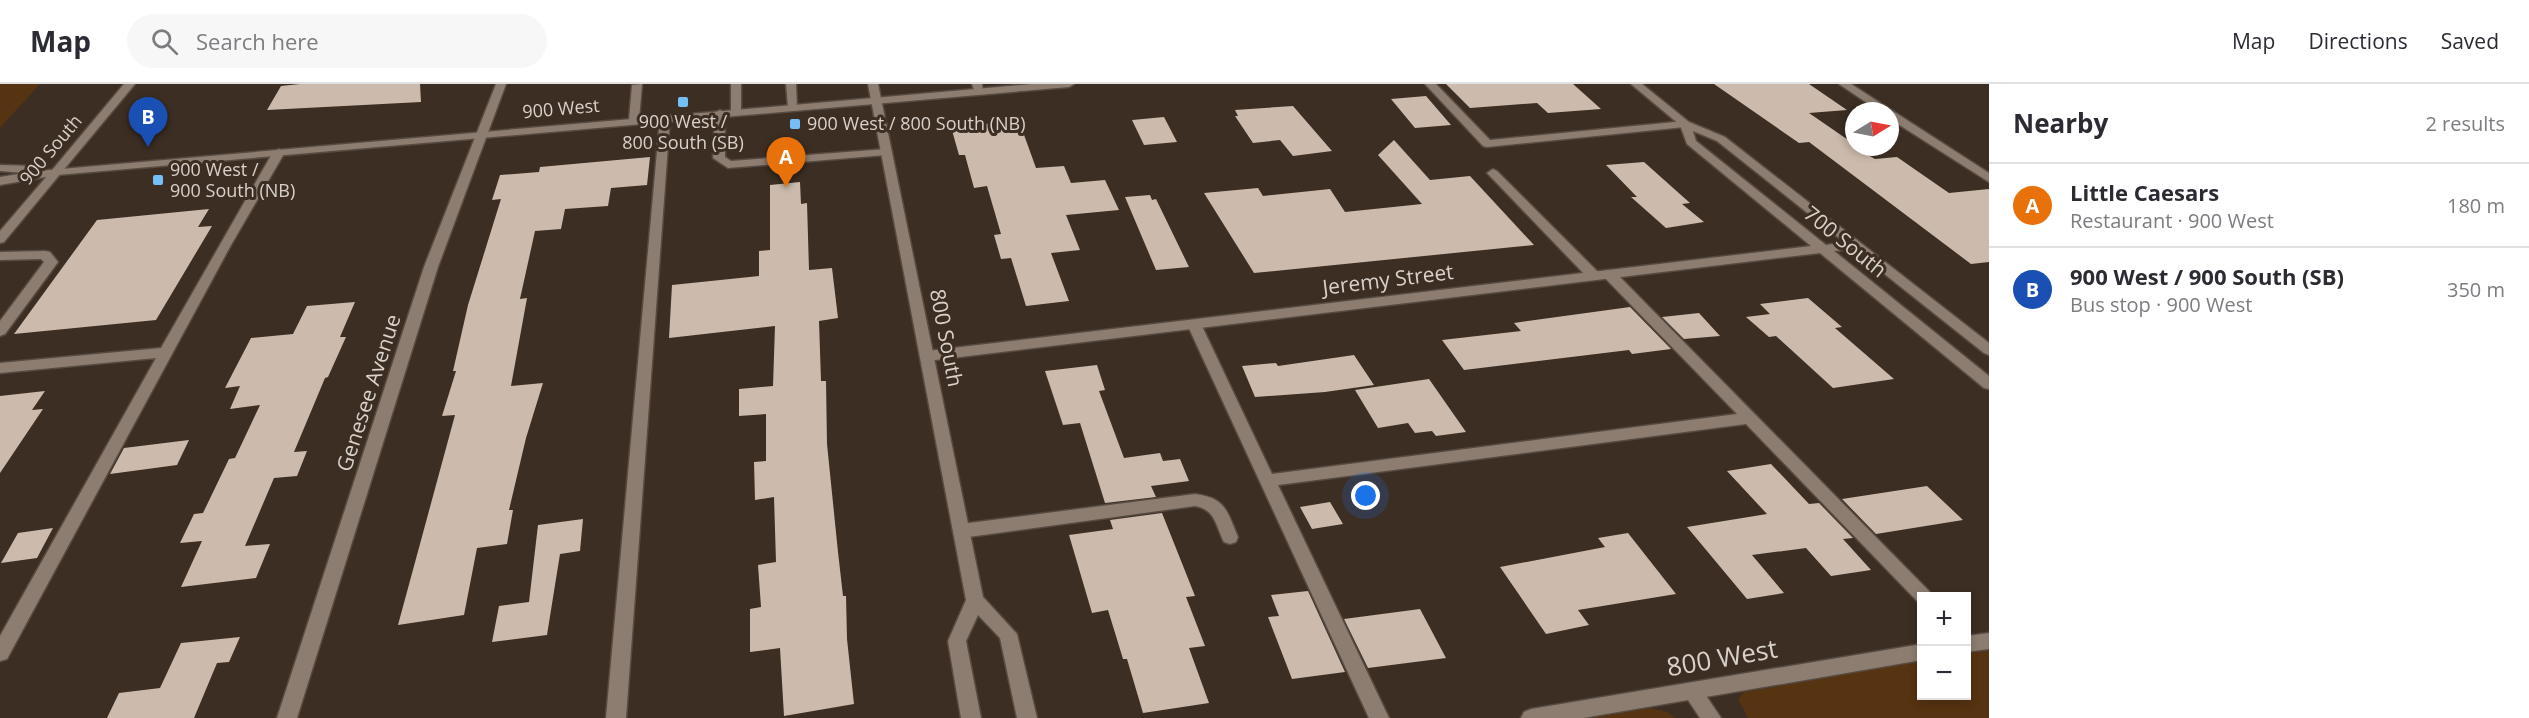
<!DOCTYPE html>
<meta charset="utf-8">
<style>
body{margin:0;font-family:"Open Sans",sans-serif;background:#f7f7f7;color:#2b2b33}
.controls{position:absolute;right:18px;bottom:18px;display:grid;overflow:hidden;border-radius:0px;box-shadow:0 3px 9px #0003}
.controls button{width:54px;height:54px;display:grid;place-items:center;padding:0;border:0;border-bottom:2px solid #e1e1e2;background:#fff;color:#2b2b33;font:30px sans-serif}
.compass{position:absolute;left:1845px;top:18px;width:54px;height:54px;border-radius:50%;background:#fff;box-shadow:0 3px 9px #0003;rotate:80deg}
.you{position:absolute;left:1366px;top:412px;width:21px;height:21px;margin:-15px;border:4px solid #fff;border-radius:50%;background:#1a73e8;box-shadow:0 0 0 9px #1a73e833}
.badge{display:grid;place-items:center;width:39px;height:39px;border-radius:50%;background:#ea580c;color:#fff;font-size:20px;font-weight:700}
.pin{position:absolute;translate:-50% -50px;filter:drop-shadow(0 2px 3px #0008)}
.pin::after{content:'';position:absolute;top:32px;width:21px;height:18px;background:inherit;clip-path:polygon(0 0,100% 0,50% 100%)}
.list{margin:0;padding:0;list-style:none}
h2{display:flex;justify-content:space-between;align-items:center;height:78px;margin:0;padding:0 24px;font-size:26px}
h2 small{font-size:20px;font-weight:400;color:#7c7c81}
.list li{display:grid;grid-template-columns:39px 1fr auto;gap:18px;align-items:center;box-sizing:border-box;height:84px;padding:0 24px;border-top:2px solid #e1e1e2}
.list b{display:block;font-size:22px;white-space:nowrap}
.list p{margin:0;font-size:20px;white-space:nowrap;color:#7c7c81}
.list em{font-size:20px;font-style:normal;color:#7c7c81}
.icon{flex:none;width:33px;height:33px;fill:none;stroke:currentColor;stroke-width:2;stroke-linecap:round;stroke-linejoin:round}
.map{position:relative;flex:none;width:1989px;height:634px;overflow:hidden}
header{display:flex;align-items:center;gap:36px;box-sizing:border-box;height:84px;padding:0 30px;background:#fff;border-bottom:2px solid #e1e1e2}
header strong{font-size:28px}
nav{display:flex;gap:33px;margin-inline-start:auto;font-size:21px}
.search{width:420px;height:54px;background:#f7f7f7;display:flex;align-items:center;gap:15px;box-sizing:border-box;padding:0 21px;border-radius:33px;color:#7c7c81;font-size:22px}
main{display:flex}
aside{flex:1;background:#fff}
.map>svg:first-child{display:block}
</style>
<header>
<strong>Map</strong>
<div class="search"><svg class="icon" aria-label="search" viewBox="0 0 24 24"><circle cx="10" cy="10" r="6"/><path d="M15 15l6 6"/></svg>Search here</div>
<nav><a>Map</a><a>Directions</a><a>Saved</a></nav>
</header>
<main>
<div class="map">
<svg width="1989" height="634" viewBox="0 0 1989 634">
<rect width="100%" height="100%" fill="#3c2e23"/>
<path fill="#563311" d="M 0,0 L 40,0 L 0,44 Z
M 1989,566 L 1989,634 L 1748,634 L 1738,615 L 1744,608 L 1921,577 L 1922,612 L 1966,612 L 1967,570 Z
M 1650,624 L 1667,628 L 1675,634 L 1591,634 Z"/>
<path fill="#ccbbad" d="M 300,0 L 420,0 L 421,18 L 267,26 L 281,2 Z
M 1446,0 L 1573,0 L 1601,25 L 1548,29 L 1537,19 L 1470,24 Z
M 1714,0 L 1809,0 L 1847,26 L 1809,29 L 1854,60 L 1854,63 L 1875,75 L 1897,73 L 1949,109 L 1989,105 L 1989,178 L 1971,180 L 1809,58 L 1799,59 Z
M 1426,12 L 1451,41 L 1415,44 L 1391,15 Z
M 1293,22 L 1332,67 L 1293,72 L 1280,56 L 1253,59 L 1235,32 L 1238,32 L 1235,26 Z
M 1164,33 L 1177,58 L 1144,61 L 1132,36 Z
M 1019,37 L 1036,84 L 1064,82 L 1071,99 L 1105,96 L 1119,126 L 1066,131 L 1080,166 L 1051,169 L 1069,217 L 1026,222 L 1011,174 L 1001,175 L 994,151 L 1001,150 L 987,102 L 974,104 L 965,71 L 959,71 L 951,43 Z
M 1394,56 L 1430,96 L 1470,92 L 1534,161 L 1254,189 L 1204,109 L 1258,104 L 1263,112 L 1330,105 L 1345,128 L 1422,120 L 1378,71 Z
M 650,73 L 647,101 L 611,104 L 608,122 L 565,125 L 561,145 L 535,147 L 520,215 L 527,214 L 511,302 L 543,299 L 526,354 L 509,426 L 513,426 L 507,460 L 477,464 L 464,531 L 398,541 L 455,331 L 442,332 L 456,287 L 453,287 L 468,221 L 501,115 L 492,116 L 500,91 L 539,88 L 540,83 Z
M 1644,78 L 1690,119 L 1682,120 L 1704,138 L 1666,144 L 1631,113 L 1637,113 L 1606,81 Z
M 800,98 L 801,120 L 807,119 L 809,186 L 832,184 L 838,234 L 819,237 L 821,297 L 826,297 L 827,360 L 838,468 L 843,512 L 846,512 L 847,555 L 854,620 L 784,632 L 780,564 L 750,568 L 750,525 L 761,523 L 758,481 L 776,478 L 774,413 L 755,416 L 754,378 L 766,377 L 766,330 L 739,332 L 739,305 L 773,302 L 775,242 L 669,254 L 672,201 L 759,192 L 759,167 L 770,166 L 770,101 Z
M 1150,111 L 1152,116 L 1156,115 L 1189,183 L 1156,186 L 1125,113 Z
M 209,125 L 198,143 L 212,142 L 156,236 L 14,250 L 97,136 Z
M 1808,214 L 1842,243 L 1835,244 L 1894,295 L 1833,304 L 1776,252 L 1769,253 L 1746,233 L 1770,230 L 1760,220 Z
M 355,218 L 340,253 L 346,253 L 328,293 L 325,294 L 294,368 L 307,367 L 297,392 L 274,394 L 245,462 L 270,460 L 256,494 L 181,503 L 202,457 L 180,459 L 194,430 L 203,429 L 229,375 L 235,374 L 260,321 L 230,325 L 240,302 L 225,304 L 251,254 L 293,250 L 307,222 Z
M 1630,223 L 1671,265 L 1632,270 L 1629,266 L 1464,286 L 1442,256 L 1521,247 L 1514,239 Z
M 1699,229 L 1720,252 L 1684,255 L 1662,233 Z
M 1354,271 L 1374,301 L 1325,308 L 1255,313 L 1242,282 L 1276,279 L 1278,282 Z
M 1097,281 L 1105,306 L 1099,307 L 1124,374 L 1160,369 L 1163,377 L 1180,375 L 1189,397 L 1151,402 L 1156,413 L 1105,419 L 1080,339 L 1063,341 L 1045,287 Z
M 1429,295 L 1466,348 L 1436,352 L 1432,347 L 1415,349 L 1408,339 L 1378,344 L 1355,306 Z
M 45,307 L 32,326 L 43,325 L 0,389 L 0,312 Z
M 189,356 L 177,381 L 110,390 L 124,364 Z
M 1771,380 L 1809,420 L 1819,419 L 1853,454 L 1843,455 L 1871,486 L 1831,492 L 1806,464 L 1752,471 L 1784,509 L 1747,515 L 1687,443 L 1767,430 L 1727,387 Z
M 1927,402 L 1963,436 L 1876,450 L 1842,415 Z
M 1330,418 L 1343,440 L 1312,445 L 1300,423 Z
M 1162,429 L 1195,512 L 1186,513 L 1205,562 L 1189,564 L 1209,619 L 1143,629 L 1127,575 L 1123,575 L 1108,526 L 1092,529 L 1069,451 L 1113,445 L 1110,436 Z
M 583,435 L 580,467 L 560,470 L 547,551 L 492,558 L 499,522 L 529,518 L 538,441 Z
M 53,444 L 37,474 L 1,479 L 18,449 Z
M 1628,449 L 1676,510 L 1578,526 L 1589,541 L 1546,550 L 1500,483 L 1605,463 L 1598,454 Z
M 1308,507 L 1345,588 L 1292,595 L 1268,533 L 1279,532 L 1271,511 Z
M 1420,525 L 1446,574 L 1368,584 L 1344,535 Z
M 240,553 L 229,578 L 217,579 L 194,634 L 107,634 L 119,609 L 160,604 L 181,559 Z"/>
<g fill="none" stroke-linecap="round" stroke-linejoin="round">
<defs>
<path id="service" d="M 642,0 L 639,36 L 634,39 L 629,36 L 632,1 Z
M 731,0 L 741,0 L 741,28 L 736,31 L 731,28 Z
M 786,0 L 796,0 L 797,25 L 788,23 Z
M 972,0 L 982,0 L 983,9 L 975,9 Z
M 1425,0 L 1436,0 L 1490,56 L 1685,37 L 1691,40 L 1685,43 L 1487,63 L 1483,62 Z
M 1839,0 L 1851,0 L 1989,89 L 1989,98 L 1890,35 L 1890,27 L 1879,27 Z
M 720,26 L 725,29 L 725,73 L 731,77 L 886,65 L 892,68 L 886,71 L 728,84 L 713,74 L 715,29 Z
M 665,31 L 670,34 L 626,634 L 606,634 L 660,34 Z
M 279,65 L 285,68 L 231,161 L 7,575 L 0,577 L 0,552 L 156,274 L 0,289 L 0,279 L 161,264 L 273,68 Z
M 1493,85 L 1497,87 L 1599,189 L 1601,192 L 1599,195 L 1589,195 L 1489,91 L 1487,89 Z
M 45,167 L 50,168 L 58,178 L 5,250 L 0,252 L 0,237 L 44,178 L 41,175 L 0,176 L 0,168 Z
M 1609,186 L 1614,187 L 1929,507 L 1932,512 L 1922,512 L 1922,519 L 1917,517 L 1746,340 L 1278,401 L 1389,634 L 1369,634 L 1187,240 L 1194,236 L 1201,240 L 1272,390 L 1737,330 L 1604,193 L 1602,190 L 1604,187 Z
M 1195,410 C 1226,414 1227,427 1238,453 L 1236,458 L 1230,460 L 1224,458 C 1216,442 1215,425 1195,422 L 961,454 L 955,452 L 953,447 L 955,442 L 961,440 Z
M 1692,599 L 1699,601 L 1721,634 L 1700,634 L 1682,607 L 1685,601 Z"/>
<path id="minor" d="M 124,0 L 135,0 L 61,89 L 53,89 L 53,85 Z
M 496,0 L 506,0 L 438,183 L 297,634 L 277,634 L 424,183 Z
M 1631,0 L 1642,0 L 1689,38 L 1725,53 L 1989,259 L 1989,271 L 1984,269 L 1853,165 L 1834,167 L 1989,292 L 1989,305 L 1984,304 L 1820,169 L 927,277 L 920,272 L 927,267 L 1811,162 L 1687,60 L 1680,41 ZM 1693,47 L 1717,57 L 1844,158 L 1826,161 L 1696,57 Z
M 1989,549 L 1989,565 L 1966,568 L 1966,552 Z
M 1922,560 L 1922,576 L 1583,634 L 1521,634 L 1524,628 L 1531,625 Z"/>
<path id="tertiary" d="M 868,0 L 878,0 L 983,513 L 1017,550 L 1037,634 L 1017,634 L 1000,554 L 978,531 L 966,557 L 981,634 L 961,634 L 948,557 L 966,516 Z
M 57,83 L 61,85 L 61,89 L 4,158 L 0,159 L 0,147 L 53,85 Z"/>
<path id="secondary" d="M 1032,0 L 1074,0 L 1069,3 L 57,91 L 0,101 L 0,93 L 25,89 L 0,87 L 0,81 L 33,82 L 38,87 Z"/>
</defs>
<use href="#service" stroke="#564a41" stroke-width="3"/>
<use href="#minor" stroke="#564a41" stroke-width="3"/>
<use href="#tertiary" stroke="#564a41" stroke-width="3"/>
<use href="#secondary" stroke="#564a41" stroke-width="3"/>
<use href="#service" fill="#8d7d70" fill-rule="evenodd"/>
<use href="#minor" fill="#8d7d70" fill-rule="evenodd"/>
<use href="#tertiary" fill="#8d7d70" fill-rule="evenodd"/>
<use href="#secondary" fill="#8d7d70" fill-rule="evenodd"/>
</g>
<g fill="#74c0f6" stroke="#3c2e23" stroke-width="2">
<rect x="677" y="12" width="12" height="12" rx="3"/>
<rect x="789" y="34" width="12" height="12" rx="3"/>
<rect x="152" y="90" width="12" height="12" rx="3"/>
</g>
<g text-anchor="middle" stroke-width="6" stroke-linejoin="round" paint-order="stroke">
<g font-size="18" fill="#d9d1ca" stroke="#3c2e23">
<text transform="translate(561 25) rotate(-5)" y="6">900 West</text>
<text transform="translate(51 66) rotate(-50)" y="6">900 South</text>
</g>
<g font-size="18" fill="#d9d1ca" stroke="#3c2e23" text-anchor="start">
<text x="683" y="44" text-anchor="middle">900 West /<tspan x="683" dy="21">800 South (SB)</tspan></text>
<text x="807" y="46">900 West / 800 South (NB)</text>
<text x="170" y="92">900 West /<tspan x="170" dy="21">900 South (NB)</tspan></text>
</g>
<g font-size="21" fill="#d9d1ca" stroke="#3c2e23">
<text transform="translate(1845 158) rotate(39)" y="7">700 South</text>
<text transform="translate(1388 196) rotate(-7)" y="7">Jeremy Street</text>
<text transform="translate(946 254) rotate(79)" y="7">800 South</text>
<text transform="translate(369 309) rotate(-72)" y="7">Genesee Avenue</text>
</g>
<g font-size="26" fill="#d9d1ca" stroke="#3c2e23">
<text transform="translate(1722 574) rotate(-10)" y="9">800 West</text>
</g>
</g>
</svg>
<div class="controls">
<button>+</button>
<button>−</button>
</div>
<svg class="compass" viewBox="-18 -18 36 36"><path d="M0-13l5 13h-10z" fill="#e53935"/><path d="M0 13l5-13h-10z" fill="#7c7c81"/></svg>
<div class="you"></div>
<div class="pin badge" style="left:786px;top:103px;background:#e8710a">A</div>
<div class="pin badge" style="left:148px;top:63px;background:#1a4fb4">B</div>
</div>
<aside>
<h2>Nearby<small>2 results</small></h2>
<ul class="list">
<li><span class="badge" style="background:#e8710a">A</span><div><b>Little Caesars</b><p>Restaurant · 900 West</p></div><em>180 m</em></li>
<li><span class="badge" style="background:#1a4fb4">B</span><div><b>900 West / 900 South (SB)</b><p>Bus stop · 900 West</p></div><em>350 m</em></li>
</ul>
</aside>
</main>
